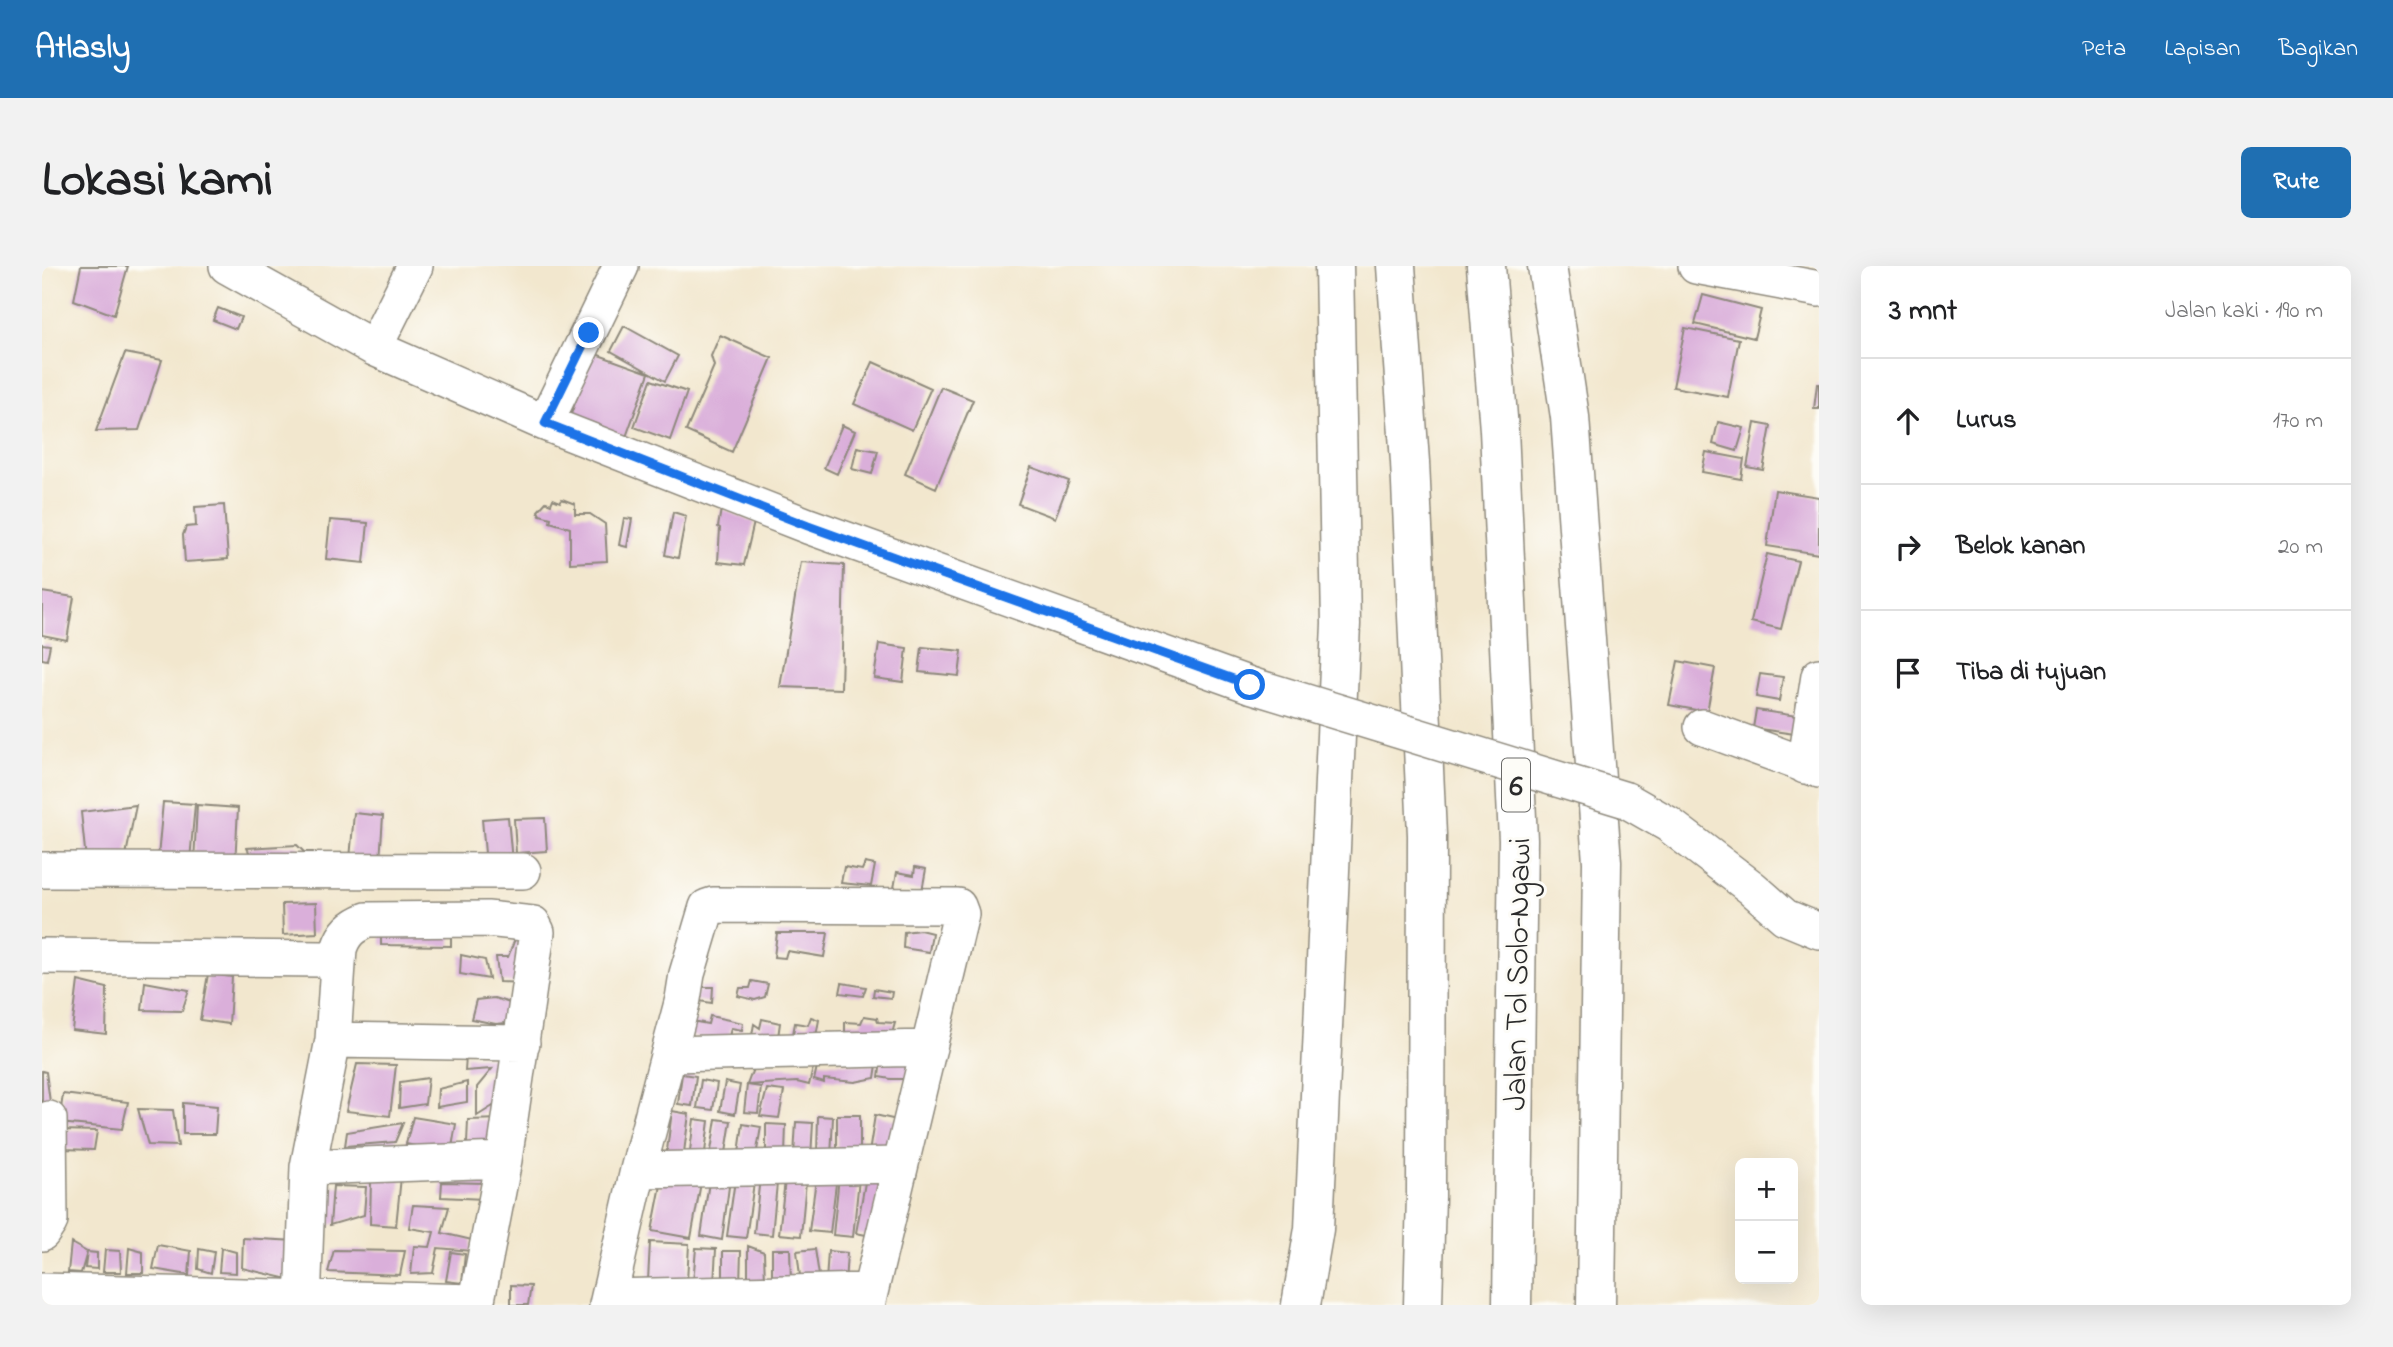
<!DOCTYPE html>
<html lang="id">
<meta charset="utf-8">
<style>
body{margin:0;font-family:"Indie Flower",sans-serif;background:#f2f2f2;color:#202124}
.controls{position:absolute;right:21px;bottom:21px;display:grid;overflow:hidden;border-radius:10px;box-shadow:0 7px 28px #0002}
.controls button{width:63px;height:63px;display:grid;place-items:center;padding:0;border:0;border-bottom:2px solid #e0e0e0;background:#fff;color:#202124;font:35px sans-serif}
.stop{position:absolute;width:21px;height:21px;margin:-16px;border:5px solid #1a73e8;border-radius:50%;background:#fff}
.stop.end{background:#1a73e8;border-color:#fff;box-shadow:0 2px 7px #0008}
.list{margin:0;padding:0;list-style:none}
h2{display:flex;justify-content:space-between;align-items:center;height:91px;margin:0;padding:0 28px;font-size:30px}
h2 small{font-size:23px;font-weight:400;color:#757577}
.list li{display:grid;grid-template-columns:46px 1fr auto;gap:21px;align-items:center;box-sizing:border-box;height:126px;padding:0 28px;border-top:2px solid #e0e0e0}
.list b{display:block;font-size:26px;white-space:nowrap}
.list em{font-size:23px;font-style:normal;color:#757577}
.icon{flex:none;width:38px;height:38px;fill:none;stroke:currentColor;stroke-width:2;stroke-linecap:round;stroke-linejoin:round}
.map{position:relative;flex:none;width:1777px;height:1039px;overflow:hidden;border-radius:10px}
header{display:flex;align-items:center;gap:42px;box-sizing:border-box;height:98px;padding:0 35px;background:#1f6fb2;color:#fff}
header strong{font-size:33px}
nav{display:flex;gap:38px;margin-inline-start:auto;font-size:24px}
.intro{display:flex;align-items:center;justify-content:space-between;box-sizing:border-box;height:168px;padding:0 42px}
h1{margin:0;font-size:49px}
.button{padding:18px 32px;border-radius:10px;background:#1f6fb2;color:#fff;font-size:24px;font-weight:700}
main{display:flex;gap:42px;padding:0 42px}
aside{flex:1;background:#fff;border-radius:10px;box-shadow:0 7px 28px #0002}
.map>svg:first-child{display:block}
</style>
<header>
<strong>Atlasly</strong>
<nav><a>Peta</a><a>Lapisan</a><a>Bagikan</a></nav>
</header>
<div class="intro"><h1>Lokasi kami</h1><a class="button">Rute</a></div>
<main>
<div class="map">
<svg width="1777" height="1039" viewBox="0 0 1777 1039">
<rect width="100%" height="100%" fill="#fdfcf7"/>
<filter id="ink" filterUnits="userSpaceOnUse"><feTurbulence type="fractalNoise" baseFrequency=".0143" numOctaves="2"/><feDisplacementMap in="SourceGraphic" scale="14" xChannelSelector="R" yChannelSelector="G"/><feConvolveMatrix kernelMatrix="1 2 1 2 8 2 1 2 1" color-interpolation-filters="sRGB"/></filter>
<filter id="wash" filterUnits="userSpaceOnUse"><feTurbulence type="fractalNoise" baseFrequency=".00686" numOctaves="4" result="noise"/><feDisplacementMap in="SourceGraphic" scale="28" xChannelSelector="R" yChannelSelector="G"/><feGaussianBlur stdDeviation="1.57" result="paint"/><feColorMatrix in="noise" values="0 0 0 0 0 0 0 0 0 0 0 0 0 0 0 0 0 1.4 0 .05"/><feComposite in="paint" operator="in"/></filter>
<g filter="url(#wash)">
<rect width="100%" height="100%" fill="#f2e7ce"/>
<g id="blocks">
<path fill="#daafda" d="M 39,0 L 86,0 L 72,49 L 32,34 Z
M 1661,29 L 1719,44 L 1712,72 L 1653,58 Z
M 176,42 L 199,51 L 194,63 L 171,54 Z
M 582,60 L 636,90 L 623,115 L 569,85 Z
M 1643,62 L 1697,73 L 1686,131 L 1631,121 Z
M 678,69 L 730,92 L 690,186 L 644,165 L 672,100 L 669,90 Z
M 83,87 L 120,94 L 97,164 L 54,165 Z
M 551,87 L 607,107 L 584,171 L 528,151 Z
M 831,96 L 889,122 L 870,164 L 812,138 Z
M 609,114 L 645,126 L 628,174 L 592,161 Z
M 1775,118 L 1777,118 L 1777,143 L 1772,143 Z
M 899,121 L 931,134 L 894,222 L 863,208 Z
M 1676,156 L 1702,162 L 1695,185 L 1671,178 Z
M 1713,157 L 1729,160 L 1721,204 L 1705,201 Z
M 800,159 L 813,165 L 795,208 L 782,202 Z
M 815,181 L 836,185 L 830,208 L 810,203 Z
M 1664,186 L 1702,193 L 1699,213 L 1660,206 Z
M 989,201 L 1027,215 L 1013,252 L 976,238 Z
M 1733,224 L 1777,231 L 1777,288 L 1725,280 Z
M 511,233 L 518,236 L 520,233 L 533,238 L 533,248 L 548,248 L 563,258 L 565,295 L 528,297 L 528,262 L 508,256 L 509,252 L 498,249 L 496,245 L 504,236 L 509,238 Z
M 182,239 L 186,293 L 143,296 L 141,269 L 144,261 L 154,260 L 153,241 Z
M 679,243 L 712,256 L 702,299 L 676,296 L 678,262 L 676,261 Z
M 631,246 L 644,250 L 636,292 L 623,289 Z
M 582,252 L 590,253 L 585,281 L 577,279 Z
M 288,254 L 326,257 L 322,297 L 284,293 Z
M 1725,288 L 1756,295 L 1739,363 L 1709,356 Z
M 759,296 L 802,299 L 799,423 L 738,421 Z
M 0,326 L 32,331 L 25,374 L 0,369 Z
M 0,378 L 8,379 L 5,394 L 0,393 Z
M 837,378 L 865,382 L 861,416 L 832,412 Z
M 880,381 L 920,385 L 917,410 L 877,406 Z
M 1636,395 L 1673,402 L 1665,446 L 1627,439 Z
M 1718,408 L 1741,411 L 1737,435 L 1714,431 Z
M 1714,444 L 1755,450 L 1753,468 L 1711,462 Z
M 121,536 L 153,538 L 148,594 L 116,591 Z
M 94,539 L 84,589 L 44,594 L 39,546 Z
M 155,539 L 196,542 L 193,599 L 152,596 Z
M 312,547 L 341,550 L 338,595 L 308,593 Z
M 466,551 L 470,596 L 444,599 L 440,553 Z
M 503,552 L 505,585 L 474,587 L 472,553 Z
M 255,579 L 262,586 L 271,586 L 271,592 L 211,594 L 205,582 Z
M 823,597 L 833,599 L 829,620 L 799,617 L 802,601 L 820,604 Z
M 873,601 L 884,603 L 880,625 L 852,622 L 855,606 L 872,609 Z
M 274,637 L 275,667 L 241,669 L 240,638 Z
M 339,658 L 409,659 L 409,680 L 339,679 Z
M 878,664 L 890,667 L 887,686 L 861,682 L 862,666 Z
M 735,667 L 786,667 L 782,691 L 745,685 L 743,692 L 732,691 Z
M 475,668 L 483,717 L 457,716 L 454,691 L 466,691 Z
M 419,689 L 443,694 L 447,713 L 418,708 Z
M 166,708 L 190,711 L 187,758 L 158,754 Z
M 36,715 L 65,722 L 64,768 L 30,764 Z
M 710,715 L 726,718 L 723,731 L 713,734 L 696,730 L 698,722 L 708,722 Z
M 103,716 L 147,724 L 140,745 L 100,744 Z
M 800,717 L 824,721 L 821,730 L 798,727 Z
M 659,721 L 671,721 L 670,737 L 651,734 Z
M 832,723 L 850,726 L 849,732 L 831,730 Z
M 452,732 L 471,738 L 473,756 L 454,758 L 429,753 L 434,734 Z
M 668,750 L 701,757 L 700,764 L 689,762 L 686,775 L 641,769 L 644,754 L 666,758 Z
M 822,750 L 835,752 L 836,756 L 853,757 L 849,771 L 803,767 L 803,756 L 819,757 Z
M 769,751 L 777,754 L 774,770 L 751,768 L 753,757 L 766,759 Z
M 720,753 L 738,757 L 735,778 L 710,769 L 712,758 L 718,762 Z
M 424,790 L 466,792 L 459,835 L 435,850 L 435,821 L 450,803 L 423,805 Z
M 839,794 L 871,796 L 865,813 L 849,813 L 837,811 Z
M 776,796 L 835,799 L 833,812 L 813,816 L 782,813 L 782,817 L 772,814 Z
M 315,798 L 354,799 L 348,850 L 304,845 Z
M 712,800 L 771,802 L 767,819 L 755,816 L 705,819 Z
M 0,805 L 4,806 L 8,836 L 0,837 Z
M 640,808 L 654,810 L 650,840 L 636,838 Z
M 386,812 L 383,838 L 357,842 L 358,816 Z
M 659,814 L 675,817 L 671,844 L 655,842 Z
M 425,816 L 425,836 L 395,841 L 396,823 Z
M 683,816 L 698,819 L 693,848 L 678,845 Z
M 705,819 L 719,821 L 716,847 L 702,846 Z
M 725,823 L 742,825 L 737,852 L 718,850 Z
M 21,828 L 86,836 L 80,863 L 17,857 Z
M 141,837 L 175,840 L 173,868 L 141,868 Z
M 96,843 L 131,844 L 136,880 L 106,879 Z
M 630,845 L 647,848 L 641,894 L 624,892 Z
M 795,849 L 818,849 L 818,888 L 795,888 Z
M 833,849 L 855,854 L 854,887 L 827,887 Z
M 776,850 L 791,851 L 789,891 L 775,890 Z
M 371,851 L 414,858 L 409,887 L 364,878 Z
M 460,853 L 453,881 L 425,878 L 426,854 Z
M 652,853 L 667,855 L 662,894 L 647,893 Z
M 674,853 L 689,855 L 683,893 L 668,891 Z
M 754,856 L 771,857 L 769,891 L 752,890 Z
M 361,857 L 353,876 L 303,880 L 305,866 Z
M 701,858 L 719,861 L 714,890 L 697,887 Z
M 724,858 L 744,859 L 743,889 L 724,888 Z
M 19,864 L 55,865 L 52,884 L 20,883 Z
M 798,901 L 818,903 L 811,971 L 791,969 Z
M 622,904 L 660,911 L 649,972 L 610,965 Z
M 775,906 L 795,909 L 788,967 L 767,965 Z
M 694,907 L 713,910 L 704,972 L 685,970 Z
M 736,907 L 730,969 L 712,967 L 718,911 Z
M 668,909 L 688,913 L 680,974 L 659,970 Z
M 359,911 L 354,960 L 328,958 L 329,913 Z
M 824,911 L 839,914 L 829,970 L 814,967 Z
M 743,914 L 764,915 L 759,970 L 737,968 Z
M 400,916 L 445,917 L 442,933 L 399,931 Z
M 291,920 L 324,921 L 322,949 L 288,959 Z
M 371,939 L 407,941 L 400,967 L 430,974 L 429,985 L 396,982 L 391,1007 L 369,1008 L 372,980 L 388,981 L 392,966 L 367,962 Z
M 201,972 L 254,975 L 255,1015 L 200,1002 Z
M 608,976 L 647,978 L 645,1016 L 606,1015 Z
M 29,977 L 45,986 L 55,987 L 55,1003 L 43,1002 L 45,986 L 39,1007 L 26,1006 Z
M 116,979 L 149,985 L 147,1009 L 111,1003 Z
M 706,980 L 722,986 L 723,1016 L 706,1016 Z
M 87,982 L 101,986 L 101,1007 L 85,1007 Z
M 179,982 L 194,986 L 194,1007 L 177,1006 Z
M 654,982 L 674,983 L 672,1018 L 651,1017 Z
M 157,983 L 172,986 L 169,1007 L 156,1003 Z
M 730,983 L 748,983 L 749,1017 L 730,1018 Z
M 773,983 L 778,1016 L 759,1018 L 755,985 Z
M 63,984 L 78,985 L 79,1006 L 61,1006 Z
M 292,984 L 363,985 L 358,1009 L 286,1006 Z
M 681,985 L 699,985 L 698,1018 L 681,1018 Z
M 786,985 L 805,987 L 803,1018 L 784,1016 Z
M 409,986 L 423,988 L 420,1017 L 404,1015 Z
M 469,1019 L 489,1020 L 486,1039 L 469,1039 Z"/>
</g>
</g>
<g filter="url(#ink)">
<use href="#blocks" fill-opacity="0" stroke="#8e897c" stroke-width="2"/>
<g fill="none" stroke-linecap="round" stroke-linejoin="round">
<defs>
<path id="street" d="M 185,0 L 332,82 L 503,157 L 766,260 L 1208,419
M 1654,0 L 1777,23
M 332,82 L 373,0
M 503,157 L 579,0
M 1660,461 L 1777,504
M 1763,500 L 1777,410
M 1584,534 L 1626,558 L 1710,622 L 1743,651 L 1777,665
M 0,604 L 481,605
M 0,690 L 281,693
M 291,774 L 480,777
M 627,788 L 887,782
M 266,901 L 462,894
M 596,904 L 857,899
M 0,967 L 8,955 L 7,853
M 0,1025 L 434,1036
M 567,1031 L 828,1025
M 261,1039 L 266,901 L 291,774 L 297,683 C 302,667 310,660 325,654 L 445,653 L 491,658 L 495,666 L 462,894 L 434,1039
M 565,1039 L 596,904 L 641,733 L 645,708 L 665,641 L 671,639 L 916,640 L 919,648 L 825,1039"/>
<path id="highway" d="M 1354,0 L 1368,196 L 1385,569 L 1384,930 L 1381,1039
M 1444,0 L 1457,164 L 1476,574 L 1470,1039
M 1505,0 L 1528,151 L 1560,596 L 1554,1039
M 1259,1039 L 1272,963 L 1299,358 L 1292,0"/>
</defs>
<use href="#street" stroke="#8e897c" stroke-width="38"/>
<use href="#highway" stroke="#8e897c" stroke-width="41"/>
<use href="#street" stroke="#fff" stroke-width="35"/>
<use href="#highway" stroke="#fff" stroke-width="38"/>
<defs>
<path id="street-bridge" d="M 1208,419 L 1584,534"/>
</defs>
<use href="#street-bridge" stroke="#8e897c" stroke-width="38" stroke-linecap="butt"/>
<use href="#street-bridge" stroke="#fff" stroke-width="35"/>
</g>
</g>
<g fill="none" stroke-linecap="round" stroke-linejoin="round" filter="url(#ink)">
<path stroke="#1a73e8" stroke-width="9" d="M 547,67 L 503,157 L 766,260 L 1208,419"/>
</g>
<g text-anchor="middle" stroke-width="6" stroke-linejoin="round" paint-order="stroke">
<rect fill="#fdfcf7" stroke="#6a6a68" stroke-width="2" x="1460" y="492.5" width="28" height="53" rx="5"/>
<g font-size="30" font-weight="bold" fill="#2b2b2b">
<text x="1474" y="529">6</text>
</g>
<g font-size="32" fill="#2b2b2b" stroke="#fdfcf7">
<text transform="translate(1474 708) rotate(-89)" y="11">Jalan Tol Solo–Ngawi</text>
</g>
</g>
</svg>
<div class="controls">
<button>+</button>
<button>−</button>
</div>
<div class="stop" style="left:1208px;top:419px"></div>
<div class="stop end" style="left:547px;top:67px"></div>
</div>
<aside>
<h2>3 mnt<small>Jalan kaki · 190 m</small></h2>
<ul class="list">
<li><svg class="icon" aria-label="ahead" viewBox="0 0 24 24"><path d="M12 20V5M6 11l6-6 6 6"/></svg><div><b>Lurus</b></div><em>170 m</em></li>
<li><svg class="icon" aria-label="right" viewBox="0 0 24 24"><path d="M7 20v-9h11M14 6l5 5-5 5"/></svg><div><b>Belok kanan</b></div><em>20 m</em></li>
<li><svg class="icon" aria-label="arrive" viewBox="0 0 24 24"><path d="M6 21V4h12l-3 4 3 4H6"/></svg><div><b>Tiba di tujuan</b></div></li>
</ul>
</aside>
</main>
